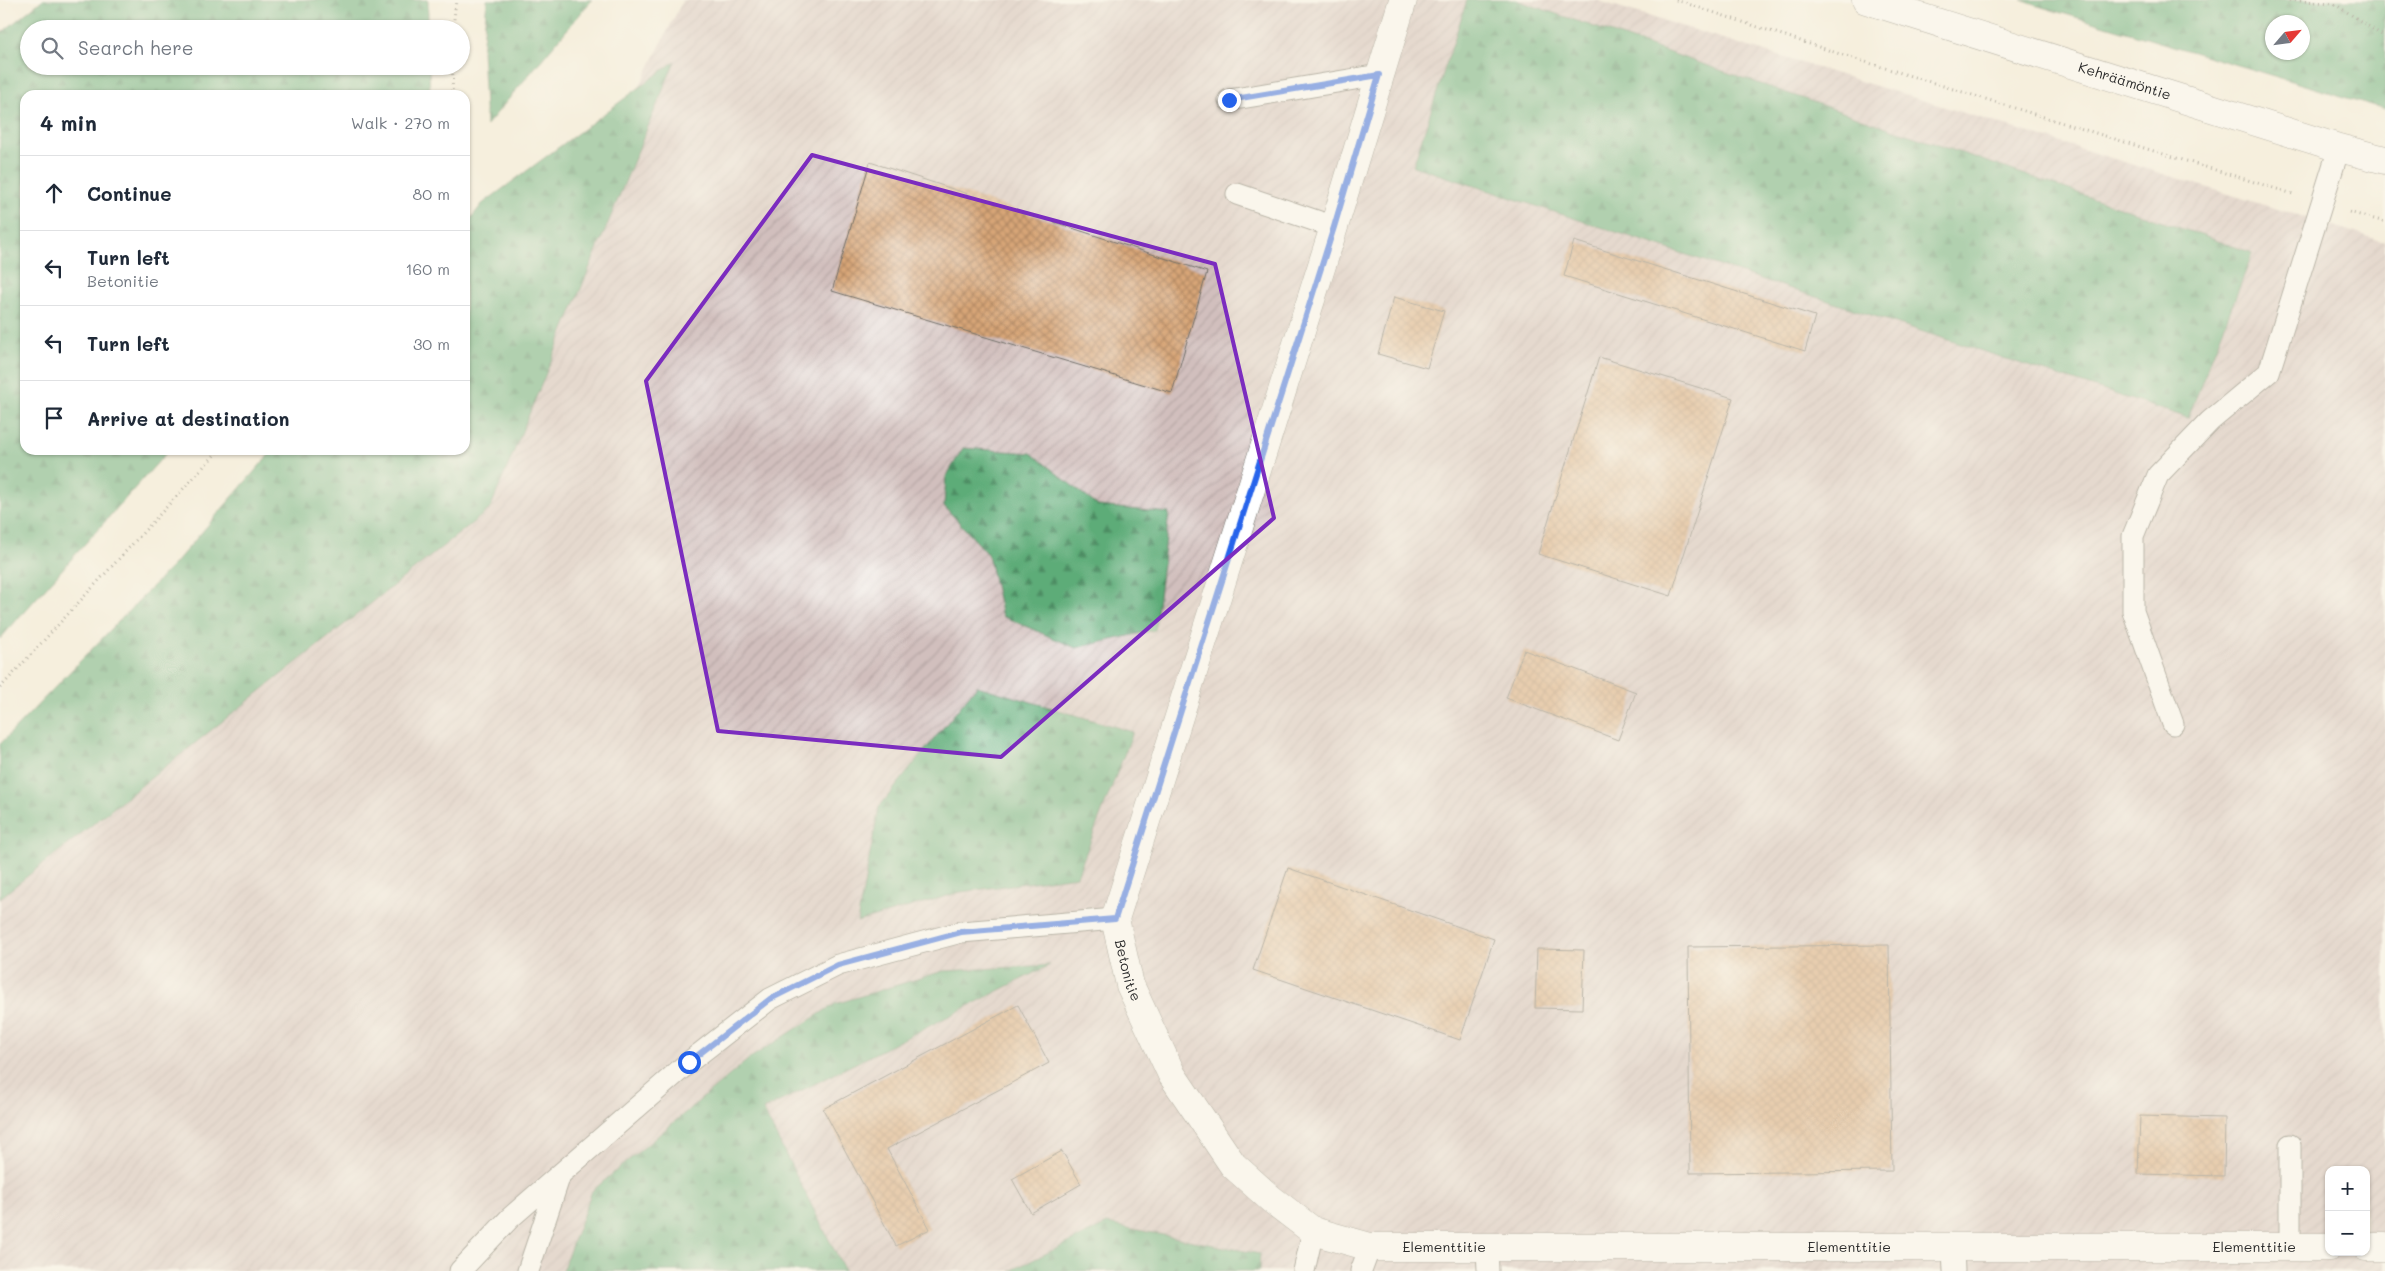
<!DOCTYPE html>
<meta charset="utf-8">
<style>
body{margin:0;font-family:Mali,sans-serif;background:#f2f2f3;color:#1f2937}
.controls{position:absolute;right:15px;bottom:15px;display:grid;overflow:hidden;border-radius:10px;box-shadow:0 1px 4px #0004}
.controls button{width:45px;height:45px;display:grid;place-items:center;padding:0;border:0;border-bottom:1px solid #e0e1e3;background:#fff;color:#1f2937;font:25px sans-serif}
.compass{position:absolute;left:2265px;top:15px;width:45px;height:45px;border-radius:50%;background:#fff;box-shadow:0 1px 4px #0004;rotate:62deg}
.stop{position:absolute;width:15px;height:15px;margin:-11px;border:4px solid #2563eb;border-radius:50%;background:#fff}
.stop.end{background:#2563eb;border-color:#fff;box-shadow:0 1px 5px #0008}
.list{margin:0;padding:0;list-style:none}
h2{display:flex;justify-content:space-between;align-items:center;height:65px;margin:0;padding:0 20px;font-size:21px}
h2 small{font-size:16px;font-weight:400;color:#747a83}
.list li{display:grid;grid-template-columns:32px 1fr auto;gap:15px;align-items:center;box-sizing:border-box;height:75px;padding:0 20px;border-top:1px solid #e0e1e3}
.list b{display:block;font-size:19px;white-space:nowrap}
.list p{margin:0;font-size:16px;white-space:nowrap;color:#747a83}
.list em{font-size:16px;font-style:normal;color:#747a83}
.icon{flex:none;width:28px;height:28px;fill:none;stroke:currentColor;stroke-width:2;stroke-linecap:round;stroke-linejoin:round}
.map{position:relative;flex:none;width:2385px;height:1271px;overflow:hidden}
.search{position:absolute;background:#fff;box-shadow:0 1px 4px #0004;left:20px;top:20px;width:450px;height:55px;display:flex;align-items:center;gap:12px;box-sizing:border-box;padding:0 18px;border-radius:28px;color:#747a83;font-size:19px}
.panel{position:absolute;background:#fff;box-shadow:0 1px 4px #0004;left:20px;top:90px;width:450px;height:365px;border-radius:15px}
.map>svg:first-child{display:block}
</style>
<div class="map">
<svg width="2385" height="1271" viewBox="0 0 2385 1271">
<defs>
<pattern id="industrial-furrows" width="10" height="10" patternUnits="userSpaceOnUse" patternTransform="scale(1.25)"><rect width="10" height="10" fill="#d1bfbd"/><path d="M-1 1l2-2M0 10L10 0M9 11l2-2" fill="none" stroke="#b4a4a3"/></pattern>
<pattern id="forest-firs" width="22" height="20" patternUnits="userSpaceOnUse" patternTransform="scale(1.25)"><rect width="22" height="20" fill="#5dac78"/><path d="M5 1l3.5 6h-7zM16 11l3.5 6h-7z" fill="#4d8c63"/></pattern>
<pattern id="building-cross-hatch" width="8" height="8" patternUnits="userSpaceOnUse" patternTransform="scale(1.25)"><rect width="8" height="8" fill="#d7a577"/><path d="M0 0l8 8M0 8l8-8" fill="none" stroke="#af8762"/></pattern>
</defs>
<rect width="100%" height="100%" fill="#fdfcf7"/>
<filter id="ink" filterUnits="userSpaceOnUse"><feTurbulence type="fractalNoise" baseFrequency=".02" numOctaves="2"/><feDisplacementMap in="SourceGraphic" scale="10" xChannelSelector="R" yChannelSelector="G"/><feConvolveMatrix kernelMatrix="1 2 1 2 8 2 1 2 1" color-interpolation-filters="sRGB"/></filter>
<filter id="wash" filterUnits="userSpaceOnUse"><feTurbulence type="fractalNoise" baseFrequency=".0096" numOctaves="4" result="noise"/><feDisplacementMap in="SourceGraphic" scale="20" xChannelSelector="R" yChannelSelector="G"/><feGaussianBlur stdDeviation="1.12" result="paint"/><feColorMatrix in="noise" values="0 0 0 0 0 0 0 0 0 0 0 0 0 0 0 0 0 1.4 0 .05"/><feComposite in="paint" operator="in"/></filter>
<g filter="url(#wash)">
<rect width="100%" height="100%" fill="#f6efdd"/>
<path fill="url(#industrial-furrows)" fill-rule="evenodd" d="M 683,0 L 1596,0 L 2385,242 L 2385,1271 L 1259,1271 L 1260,1254 L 1107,1224 L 1010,1271 L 0,1271 L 0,889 L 465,450 L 465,436 ZM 2329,1170 L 2366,1170 L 2366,1252 L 2329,1252 Z"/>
<path fill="url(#forest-firs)" stroke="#446c52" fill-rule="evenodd" d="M 42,0 L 428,0 L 428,29 L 29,29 L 29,66 L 429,66 L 430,95 L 25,95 L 25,450 L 169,450 L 0,639 L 0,34 Z
M 487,0 L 592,0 L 486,126 L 482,51 Z
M 1467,0 L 1516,0 L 2253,253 L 2188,418 L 1413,166 Z
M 2021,0 L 2385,0 L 2385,109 L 2038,6 ZM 2272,22 L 2302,22 L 2302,52 L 2272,52 Z
M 675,61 L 490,509 L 0,898 L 0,744 L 175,563 L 273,450 L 465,450 L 465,226 L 482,204 Z
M 963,448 L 1031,453 L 1098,506 L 1169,513 L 1155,630 L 1076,648 L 1002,616 L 988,554 L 944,506 L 946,477 Z
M 977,686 L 1133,732 L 1077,876 L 961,892 L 857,922 L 879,807 Z
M 1050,965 L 763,1110 L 845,1271 L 562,1271 L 592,1191 L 750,1058 L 835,1004 L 943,971 Z
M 1107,1224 L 1260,1254 L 1259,1271 L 1010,1271 Z"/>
<g id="blocks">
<path fill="url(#building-cross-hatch)" d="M 870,162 L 1207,272 L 1172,393 L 832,291 Z
M 1574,241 L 1815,316 L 1805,351 L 1564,276 Z
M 1394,297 L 1444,311 L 1427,368 L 1378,354 Z
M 1599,357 L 1733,398 L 1671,596 L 1538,554 Z
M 1524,650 L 1636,692 L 1618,740 L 1506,698 Z
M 1288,868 L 1494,939 L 1460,1040 L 1253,970 Z
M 1889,945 L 1892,1171 L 1690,1173 L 1688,947 Z
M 1537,949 L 1584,950 L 1582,1009 L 1535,1008 Z
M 1018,1005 L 1049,1063 L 887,1149 L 930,1229 L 896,1246 L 823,1109 Z
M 2140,1116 L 2225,1118 L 2224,1176 L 2138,1174 Z
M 1062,1151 L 1081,1184 L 1031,1213 L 1012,1179 Z"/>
</g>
</g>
<g filter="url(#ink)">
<use href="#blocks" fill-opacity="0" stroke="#727069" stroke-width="1"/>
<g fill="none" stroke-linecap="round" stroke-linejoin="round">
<defs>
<path id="service" d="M 1229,100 L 1379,75
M 1237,194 L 1334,227
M 2173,724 L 2133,611 L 2133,536 L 2158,475 L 2210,421 L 2269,372 L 2339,148
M 2290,1145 L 2290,1247
M 1487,1247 L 1488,1271
M 1953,1247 L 1954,1271
M 460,1271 L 510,1218 L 689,1062 L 770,999 L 838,965 L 961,932 L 1115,919
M 528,1271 L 560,1175
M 1304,1271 L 1313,1231
M 1361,1271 L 1370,1247"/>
<g id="minor">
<path id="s1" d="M 1403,0 L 1334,227 L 1115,919 L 1130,985 L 1172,1075 L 1233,1165 L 1271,1199 L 1313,1231 L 1370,1247 L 2329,1247"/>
<path d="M 2366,1247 L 2385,1247"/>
</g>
<g id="tertiary">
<path id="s2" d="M 1866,0 L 2339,148 L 2385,160"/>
</g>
</defs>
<use href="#service" stroke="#727069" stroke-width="23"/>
<use href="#minor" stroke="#727069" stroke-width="29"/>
<use href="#tertiary" stroke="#727069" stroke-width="29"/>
<path stroke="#727069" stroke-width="3" stroke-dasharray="1 4" stroke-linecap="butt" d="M 1676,0 L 1843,55 L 2293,194
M 2285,0 L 2333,3 L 2385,37
M 453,29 L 456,0
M 452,95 L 453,66
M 2349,212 L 2385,222
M 0,688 L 219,450"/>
<use href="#service" stroke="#fff" stroke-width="21"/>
<use href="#minor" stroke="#fff" stroke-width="28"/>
<use href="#tertiary" stroke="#fff" stroke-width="28"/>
</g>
</g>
<g fill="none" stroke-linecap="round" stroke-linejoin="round" filter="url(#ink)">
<path stroke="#2563eb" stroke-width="6" d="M 689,1062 L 770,999 L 838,965 L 961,932 L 1115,919 L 1334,227 L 1379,75 L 1229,100"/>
</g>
<path d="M0 0H2385V1271H0ZM 812,155 L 1215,264 L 1274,518 L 1001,757 L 718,731 L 646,381 Z" fill="#f6efdd" fill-opacity=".55" fill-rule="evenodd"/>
<path fill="none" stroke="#7b2cbf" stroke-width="4" stroke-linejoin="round" d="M 812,155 L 1215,264 L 1274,518 L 1001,757 L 718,731 L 646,381 Z"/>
<g text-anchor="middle" stroke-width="5" stroke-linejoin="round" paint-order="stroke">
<g font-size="14" fill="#2b2b2b" stroke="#fdfcf7">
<text dy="5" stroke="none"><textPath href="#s2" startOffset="271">Kehräämöntie</textPath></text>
<text dy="5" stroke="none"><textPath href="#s1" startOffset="1016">Betonitie</textPath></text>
<text dy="5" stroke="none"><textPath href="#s1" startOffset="1476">Elementtitie</textPath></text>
<text dy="5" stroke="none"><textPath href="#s1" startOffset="1881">Elementtitie</textPath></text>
<text dy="5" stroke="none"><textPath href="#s1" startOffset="2286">Elementtitie</textPath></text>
</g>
</g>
</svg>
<div class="controls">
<button>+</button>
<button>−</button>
</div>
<svg class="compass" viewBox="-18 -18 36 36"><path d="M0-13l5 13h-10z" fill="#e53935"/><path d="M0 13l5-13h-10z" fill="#747a83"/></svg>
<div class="stop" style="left:689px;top:1062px"></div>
<div class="stop end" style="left:1229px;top:100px"></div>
<div class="search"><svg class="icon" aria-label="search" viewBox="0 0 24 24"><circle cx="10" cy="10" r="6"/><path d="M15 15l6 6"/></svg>Search here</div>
<section class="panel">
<h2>4 min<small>Walk · 270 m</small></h2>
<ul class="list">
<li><svg class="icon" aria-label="ahead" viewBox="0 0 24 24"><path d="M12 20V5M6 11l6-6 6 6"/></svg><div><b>Continue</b></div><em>80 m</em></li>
<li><svg class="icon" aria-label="left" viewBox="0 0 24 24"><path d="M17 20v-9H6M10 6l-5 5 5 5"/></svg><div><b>Turn left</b><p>Betonitie</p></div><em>160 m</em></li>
<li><svg class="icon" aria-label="left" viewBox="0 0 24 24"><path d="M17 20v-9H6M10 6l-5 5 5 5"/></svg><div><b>Turn left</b></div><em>30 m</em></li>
<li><svg class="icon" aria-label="arrive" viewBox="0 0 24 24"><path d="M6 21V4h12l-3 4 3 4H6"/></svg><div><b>Arrive at destination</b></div></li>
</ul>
</section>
</div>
